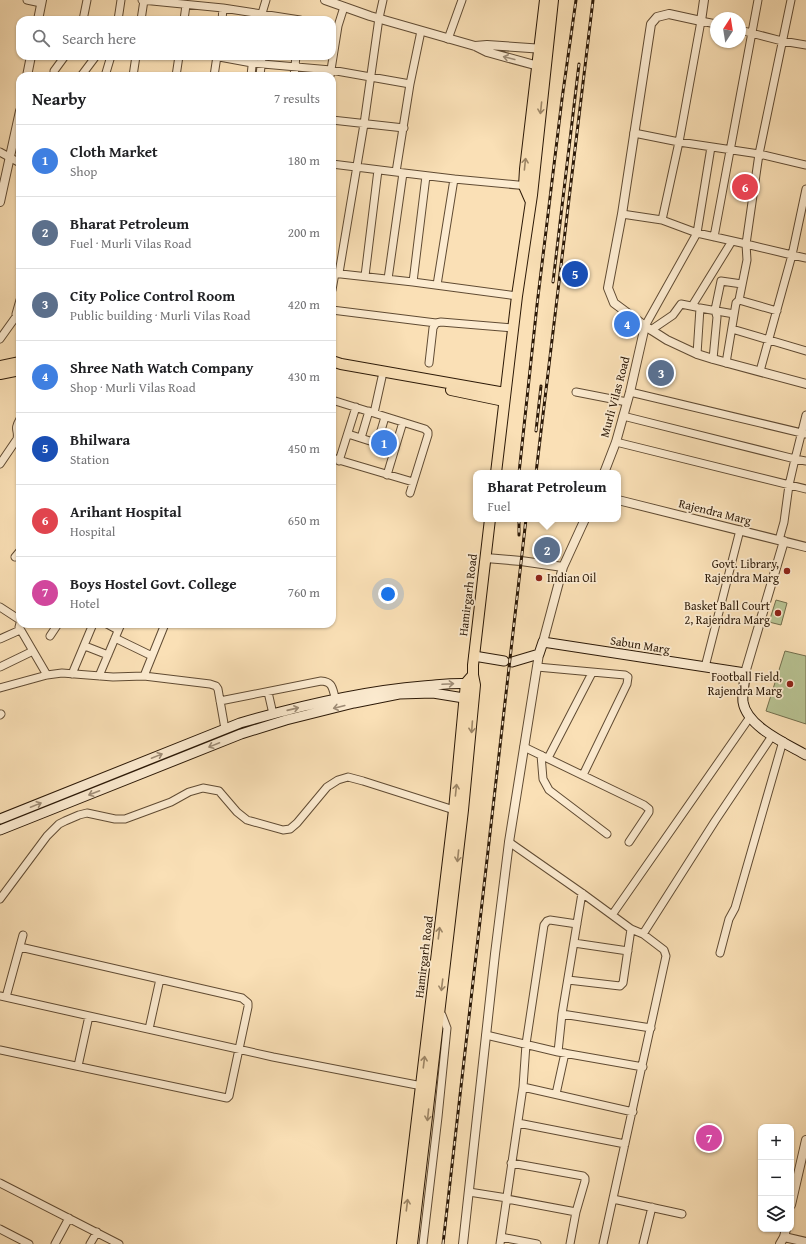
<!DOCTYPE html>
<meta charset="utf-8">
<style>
body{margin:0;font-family:"Gentium Book Plus",serif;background:#f6f6f6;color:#202124}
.controls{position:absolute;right:12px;bottom:12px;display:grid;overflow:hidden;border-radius:8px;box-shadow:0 1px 3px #0004}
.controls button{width:36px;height:36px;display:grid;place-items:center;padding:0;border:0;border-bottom:1px solid #e0e0e0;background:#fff;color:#202124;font:20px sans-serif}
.compass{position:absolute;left:710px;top:12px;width:36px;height:36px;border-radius:50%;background:#fff;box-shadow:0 1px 3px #0004;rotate:12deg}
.you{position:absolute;left:388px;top:594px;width:14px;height:14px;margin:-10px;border:3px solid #fff;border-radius:50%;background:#1a73e8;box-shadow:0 0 0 6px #1a73e833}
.badge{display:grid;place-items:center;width:26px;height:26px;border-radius:50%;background:#8f2418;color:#fff;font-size:13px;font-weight:700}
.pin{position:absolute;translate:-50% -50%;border:2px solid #fff;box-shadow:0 1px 4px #0006}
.popup{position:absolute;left:473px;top:470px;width:148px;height:52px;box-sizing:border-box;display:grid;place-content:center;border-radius:8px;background:#fff;filter:drop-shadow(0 1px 3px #0005);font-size:13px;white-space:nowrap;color:#757577}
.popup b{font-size:15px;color:#202124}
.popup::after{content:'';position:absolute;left:50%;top:100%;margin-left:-8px;border:8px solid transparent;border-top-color:#fff}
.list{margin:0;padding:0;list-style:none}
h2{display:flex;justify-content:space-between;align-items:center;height:52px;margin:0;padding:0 16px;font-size:17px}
h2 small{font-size:13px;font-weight:400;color:#757577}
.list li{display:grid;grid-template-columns:26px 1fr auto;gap:12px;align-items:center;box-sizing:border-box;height:72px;padding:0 16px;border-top:1px solid #e0e0e0}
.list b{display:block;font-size:15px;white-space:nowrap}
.list p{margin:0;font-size:13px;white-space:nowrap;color:#757577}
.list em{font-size:13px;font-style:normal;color:#757577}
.icon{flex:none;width:22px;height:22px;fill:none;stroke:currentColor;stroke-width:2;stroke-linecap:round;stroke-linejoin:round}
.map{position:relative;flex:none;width:806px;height:1244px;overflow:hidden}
.search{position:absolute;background:#fff;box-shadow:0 1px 3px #0004;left:16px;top:16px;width:320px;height:44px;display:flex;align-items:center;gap:10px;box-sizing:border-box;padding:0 14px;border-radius:12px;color:#757577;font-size:15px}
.panel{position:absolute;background:#fff;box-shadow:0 1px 3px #0004;left:16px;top:72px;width:320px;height:556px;border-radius:12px}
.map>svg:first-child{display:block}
</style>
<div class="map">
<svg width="806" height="1244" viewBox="0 0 806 1244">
<rect width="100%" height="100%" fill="#fae0b6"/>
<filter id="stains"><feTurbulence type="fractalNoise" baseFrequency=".005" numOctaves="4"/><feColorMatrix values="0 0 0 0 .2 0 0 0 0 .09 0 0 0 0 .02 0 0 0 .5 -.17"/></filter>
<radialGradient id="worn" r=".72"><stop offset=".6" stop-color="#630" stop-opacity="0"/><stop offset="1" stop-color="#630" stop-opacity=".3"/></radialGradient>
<path fill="#b8c393" stroke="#726e4d" d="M 776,600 L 787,603 L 781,625 L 769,622 Z
M 785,651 L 806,656 L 806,724 L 766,711 Z"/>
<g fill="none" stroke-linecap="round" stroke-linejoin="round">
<defs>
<path id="minor" d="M 27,0 L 41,3
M 142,0 L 223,8 L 300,20
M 791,0 L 759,154 L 746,244 L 792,255 L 806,189
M 83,20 L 87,0
M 118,20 L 121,0
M 141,20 L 144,0
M 184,20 L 186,5
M 222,20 L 223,8
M 260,20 L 266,0
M 716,24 L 701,21 L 679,142 L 662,220 L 697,233 L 746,244 L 747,260 L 739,300 L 777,311
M 740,30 L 782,41 L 806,45
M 448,39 L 462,0
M 214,56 L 252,63 L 331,70 L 410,84 L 421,31
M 54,76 L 54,71 L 65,56
M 81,76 L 96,56
M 105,76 L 111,56
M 133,76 L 136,56
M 176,76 L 179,56
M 214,76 L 217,56
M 251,76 L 253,56
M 260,76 L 262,56
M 294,76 L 296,56
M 330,76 L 338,26 L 344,7
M 410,84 L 396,172 L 454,179 L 528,186
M 332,120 L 404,128
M 634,133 L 679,142 L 759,154 L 806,165
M 0,152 L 20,163
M 332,164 L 396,172
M 622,214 L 662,220
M 714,237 L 758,0
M 332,273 L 413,282 L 517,296
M 339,273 L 364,124 L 379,18 L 383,0
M 365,276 L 378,170
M 388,279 L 403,173
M 413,282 L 426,176
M 437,285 L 454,179
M 332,290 L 335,273
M 692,306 L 732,241
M 332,310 L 436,323
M 16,314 L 20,300
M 645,326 L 697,233 L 711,147
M 732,329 L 806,351
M 651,330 L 673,315 L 681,304 L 696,307
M 0,339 L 20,311
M 697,354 L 700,308 L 734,314
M 713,359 L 717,317 L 715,310 L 721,281 L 742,284
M 429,363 L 433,328 L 436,323 L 441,322 L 513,328
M 726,363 L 736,303 L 739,300
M 760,371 L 792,255 L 806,258
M 576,392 L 627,402
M 630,392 L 806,434
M 332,400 L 425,429 L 428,432 L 428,435 L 410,493
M 374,413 L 382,377
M 806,415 L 795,459 L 806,461
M 623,416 L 795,459 L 789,485 L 784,522 L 779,540
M 348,434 L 395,449
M 361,438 L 369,411
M 616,442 L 806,489
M 377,444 L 385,417
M 332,458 L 413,482
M 339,461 L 356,407
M 0,464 L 17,439 C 19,429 13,431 20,419
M 387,475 L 403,422
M 15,557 L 20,551
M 0,607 L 20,620
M 20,623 L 19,627 L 47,675
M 107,624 L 118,630
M 50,636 L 58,624
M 115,638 L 152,656
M 0,639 L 20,630
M 85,646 L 108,655
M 0,667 L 33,651
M 537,667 L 625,675 L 628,677 L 627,684 L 583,775
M 705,667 L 740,530
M 72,674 L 93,624
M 99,676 L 121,624
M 144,676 L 165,624
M 0,688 L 47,675 L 62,673 L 113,677 L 144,676 L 210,684 L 216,686 L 218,689 L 225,729
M 268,692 L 273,714
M 220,701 L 321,681 C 334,682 332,689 336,700
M 0,715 L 1,714
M 524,747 L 644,805 L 649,809 L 649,812 L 629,842
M 541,755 L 543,779 L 549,790 L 607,834
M 548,758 L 592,673
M 509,842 L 582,893 L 631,929 L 643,934 L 664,950 L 666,956 L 603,1244
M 0,899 L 47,836 L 59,824 L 65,821 L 79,815 L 87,813 L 115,819 L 125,819 L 171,802 L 189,792 L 203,788 L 219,791 L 237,812 L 247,820 L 283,830 L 290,829 L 297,823 L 327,787 L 338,780 L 348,777 L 363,781 L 454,810
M 612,915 L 750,717
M 643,934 L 715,821 L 772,736
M 574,943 L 628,951
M 720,953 L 729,919 L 735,908 L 783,741
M 568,980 L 620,986 L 623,983 L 631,929
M 0,996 L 273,1057 L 422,1086
M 6,997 L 23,935
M 562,1014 L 651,1028
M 149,1029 L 160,979
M 486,1035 L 558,1052 L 562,1014 L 582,893
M 0,1050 L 227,1098 L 229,1096 L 248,1007 L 248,1003 L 242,998 L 20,947
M 558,1052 L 643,1067
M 78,1066 L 89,1016
M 523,1087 L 633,1112
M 556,1094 L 565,1053
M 518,1123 L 625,1144
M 511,1163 L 583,1176 L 585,1178 L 585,1181 L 576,1212
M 0,1183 L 119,1244
M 469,1192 L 507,1198
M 507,1199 L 576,1212 L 570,1244
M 613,1199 L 682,1214
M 0,1229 L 29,1244
M 501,1237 L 537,1244
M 55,1244 L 69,1218
M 90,1244 L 97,1232
M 423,1244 L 438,1117 L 447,1028 L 442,1015 L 436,1013
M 500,1244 L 523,1087 L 526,1044 L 544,925 L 547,921 L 550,920 L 577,924
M 643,1244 L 652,1207"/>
<path id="tertiary" d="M 325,0 L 370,16 L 475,46 L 487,52 L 542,67
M 704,0 L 701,21 L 669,14 L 657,17 L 651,24 L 622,214 L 608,288 L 614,303 L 645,326 L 667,340 L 697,354 L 713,359 L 806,384
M 38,20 L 42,0
M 475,46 L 487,45 L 544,49
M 27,76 L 31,56
M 0,202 L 20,111
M 604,473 L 616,442 L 630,392 L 645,326
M 618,500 L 806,547
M 486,558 L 521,561 L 563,567
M 543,642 L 563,567 L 585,519
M 745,673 L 784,541
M 791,1205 L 806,1140
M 784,1237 L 806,1242
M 463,1244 L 495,954 L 509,842 L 539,654
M 780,1244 L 784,1237 L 786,1229"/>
<path id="secondary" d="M 474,656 L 504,661
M 512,662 L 539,654 L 543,642 L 745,673 C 745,682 742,693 743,702 C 747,727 787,744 806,755
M 0,819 L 240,723 C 299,706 361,691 423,686 C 439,685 456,682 472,684
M 0,830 L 241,734 L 286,720 L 354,703 L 399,694 L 433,693 L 470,699"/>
<path id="primary" d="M 531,202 L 524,186 L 525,169 L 545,0
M 332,361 L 341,364 L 505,393
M 0,366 L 20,362
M 0,374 L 20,370
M 451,390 L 504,401
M 496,473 L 517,296 L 532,195 L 553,0
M 402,1244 L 454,810 L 466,683 L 473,675
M 412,1244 L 463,810 L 475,685 L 473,675 L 473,665 L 490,519"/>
</defs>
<use href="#minor" stroke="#604b33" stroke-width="9"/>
<use href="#tertiary" stroke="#604b33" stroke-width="10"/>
<use href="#secondary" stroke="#2c1907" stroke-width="11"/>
<use href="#primary" stroke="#2c1907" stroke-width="12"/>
<use href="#minor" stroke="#fcebd0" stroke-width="7"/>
<use href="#tertiary" stroke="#fcebd0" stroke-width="8"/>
<use href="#secondary" stroke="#fcebd0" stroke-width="9"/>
<use href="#primary" stroke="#fae0b6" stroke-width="10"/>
<defs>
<path id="rail" d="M 553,282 L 579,64
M 536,431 L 541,386
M 519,473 L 537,305 L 562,99 L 576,0
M 536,473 L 593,0
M 519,519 L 519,535
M 443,1244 L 526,519"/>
</defs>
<use href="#rail" stroke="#2c1907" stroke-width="3"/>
<use href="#rail" stroke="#fcebd0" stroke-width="1.5" stroke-dasharray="4.5" stroke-linecap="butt"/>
</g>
<defs><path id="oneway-shaft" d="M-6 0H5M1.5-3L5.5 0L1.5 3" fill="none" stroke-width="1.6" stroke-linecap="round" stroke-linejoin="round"/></defs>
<g stroke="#9e8c76">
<use href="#oneway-shaft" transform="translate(509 58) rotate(-166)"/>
<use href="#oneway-shaft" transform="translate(448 684) rotate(-3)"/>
<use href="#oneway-shaft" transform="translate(339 707) rotate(166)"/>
<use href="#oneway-shaft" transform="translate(293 709) rotate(-13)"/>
<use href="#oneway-shaft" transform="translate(214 745) rotate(158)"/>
<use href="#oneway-shaft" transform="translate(157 756) rotate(-22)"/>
<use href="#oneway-shaft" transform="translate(94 793) rotate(159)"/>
<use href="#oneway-shaft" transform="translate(36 805) rotate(-22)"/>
</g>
<g stroke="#9d8667">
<use href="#oneway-shaft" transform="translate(541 108) rotate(96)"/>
<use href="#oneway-shaft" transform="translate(525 164) rotate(-84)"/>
<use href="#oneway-shaft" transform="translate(472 727) rotate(94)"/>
<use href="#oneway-shaft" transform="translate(456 790) rotate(-84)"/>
<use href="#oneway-shaft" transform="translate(458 856) rotate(96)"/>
<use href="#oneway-shaft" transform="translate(439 933) rotate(-83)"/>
<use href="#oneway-shaft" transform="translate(442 985) rotate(97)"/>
<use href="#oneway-shaft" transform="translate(424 1062) rotate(-83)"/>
<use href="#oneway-shaft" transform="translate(428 1115) rotate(96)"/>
<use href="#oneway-shaft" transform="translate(407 1205) rotate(-83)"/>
</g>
<g fill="#8f2418" stroke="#fcebd0" stroke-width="1.5">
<circle cx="787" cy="571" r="4"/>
<circle cx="539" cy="578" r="4"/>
<circle cx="778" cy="613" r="4"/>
<circle cx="790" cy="684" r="4"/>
</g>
<g text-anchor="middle" stroke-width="3.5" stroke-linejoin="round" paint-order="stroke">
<g font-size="12" fill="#2c1907" stroke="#fcebd0">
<text transform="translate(615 397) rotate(-75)" y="4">Murli Vilas Road</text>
<text transform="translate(715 512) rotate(14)" y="4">Rajendra Marg</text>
<text transform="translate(468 595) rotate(-83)" y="4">Hamirgarh Road</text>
<text transform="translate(640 645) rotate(9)" y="4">Sabun Marg</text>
<text transform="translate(424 957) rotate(-83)" y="4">Hamirgarh Road</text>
</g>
<g font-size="12" fill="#2c1907" stroke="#fcebd0" text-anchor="end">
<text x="779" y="568">Govt. Library,<tspan x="779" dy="14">Rajendra Marg</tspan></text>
<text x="547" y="582" text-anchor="start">Indian Oil</text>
<text x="770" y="610">Basket Ball Court<tspan x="770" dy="14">2, Rajendra Marg</tspan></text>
<text x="782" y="681">Football Field,<tspan x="782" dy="14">Rajendra Marg</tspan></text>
</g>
</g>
<rect width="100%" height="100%" filter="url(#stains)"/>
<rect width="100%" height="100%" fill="url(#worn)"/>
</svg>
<div class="controls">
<button>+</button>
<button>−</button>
<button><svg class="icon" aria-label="layers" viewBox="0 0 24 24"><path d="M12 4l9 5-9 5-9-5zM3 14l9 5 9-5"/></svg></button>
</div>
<svg class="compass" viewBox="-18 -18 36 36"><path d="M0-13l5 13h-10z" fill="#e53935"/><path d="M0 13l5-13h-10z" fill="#757577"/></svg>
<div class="you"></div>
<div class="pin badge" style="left:384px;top:443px;background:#3f7fe0">1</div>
<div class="pin badge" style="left:547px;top:550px;background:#5c6f8a">2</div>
<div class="popup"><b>Bharat Petroleum</b>Fuel</div>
<div class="pin badge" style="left:661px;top:373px;background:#5c6f8a">3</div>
<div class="pin badge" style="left:627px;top:324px;background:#3f7fe0">4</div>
<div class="pin badge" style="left:575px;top:274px;background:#1a4fb4">5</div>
<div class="pin badge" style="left:745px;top:187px;background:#e0444e">6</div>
<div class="pin badge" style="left:709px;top:1138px;background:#d1479c">7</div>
<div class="search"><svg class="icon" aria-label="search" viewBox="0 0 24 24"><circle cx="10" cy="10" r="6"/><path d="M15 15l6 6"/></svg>Search here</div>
<section class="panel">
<h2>Nearby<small>7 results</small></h2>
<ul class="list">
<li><span class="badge" style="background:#3f7fe0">1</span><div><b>Cloth Market</b><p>Shop</p></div><em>180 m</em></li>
<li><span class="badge" style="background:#5c6f8a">2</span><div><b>Bharat Petroleum</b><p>Fuel · Murli Vilas Road</p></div><em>200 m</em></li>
<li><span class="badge" style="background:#5c6f8a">3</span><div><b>City Police Control Room</b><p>Public building · Murli Vilas Road</p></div><em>420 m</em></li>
<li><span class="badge" style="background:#3f7fe0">4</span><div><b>Shree Nath Watch Company</b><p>Shop · Murli Vilas Road</p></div><em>430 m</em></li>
<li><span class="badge" style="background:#1a4fb4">5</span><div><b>Bhilwara</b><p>Station</p></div><em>450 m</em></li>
<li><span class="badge" style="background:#e0444e">6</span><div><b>Arihant Hospital</b><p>Hospital</p></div><em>650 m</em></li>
<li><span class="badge" style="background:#d1479c">7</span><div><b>Boys Hostel Govt. College</b><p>Hotel</p></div><em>760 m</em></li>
</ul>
</section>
</div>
